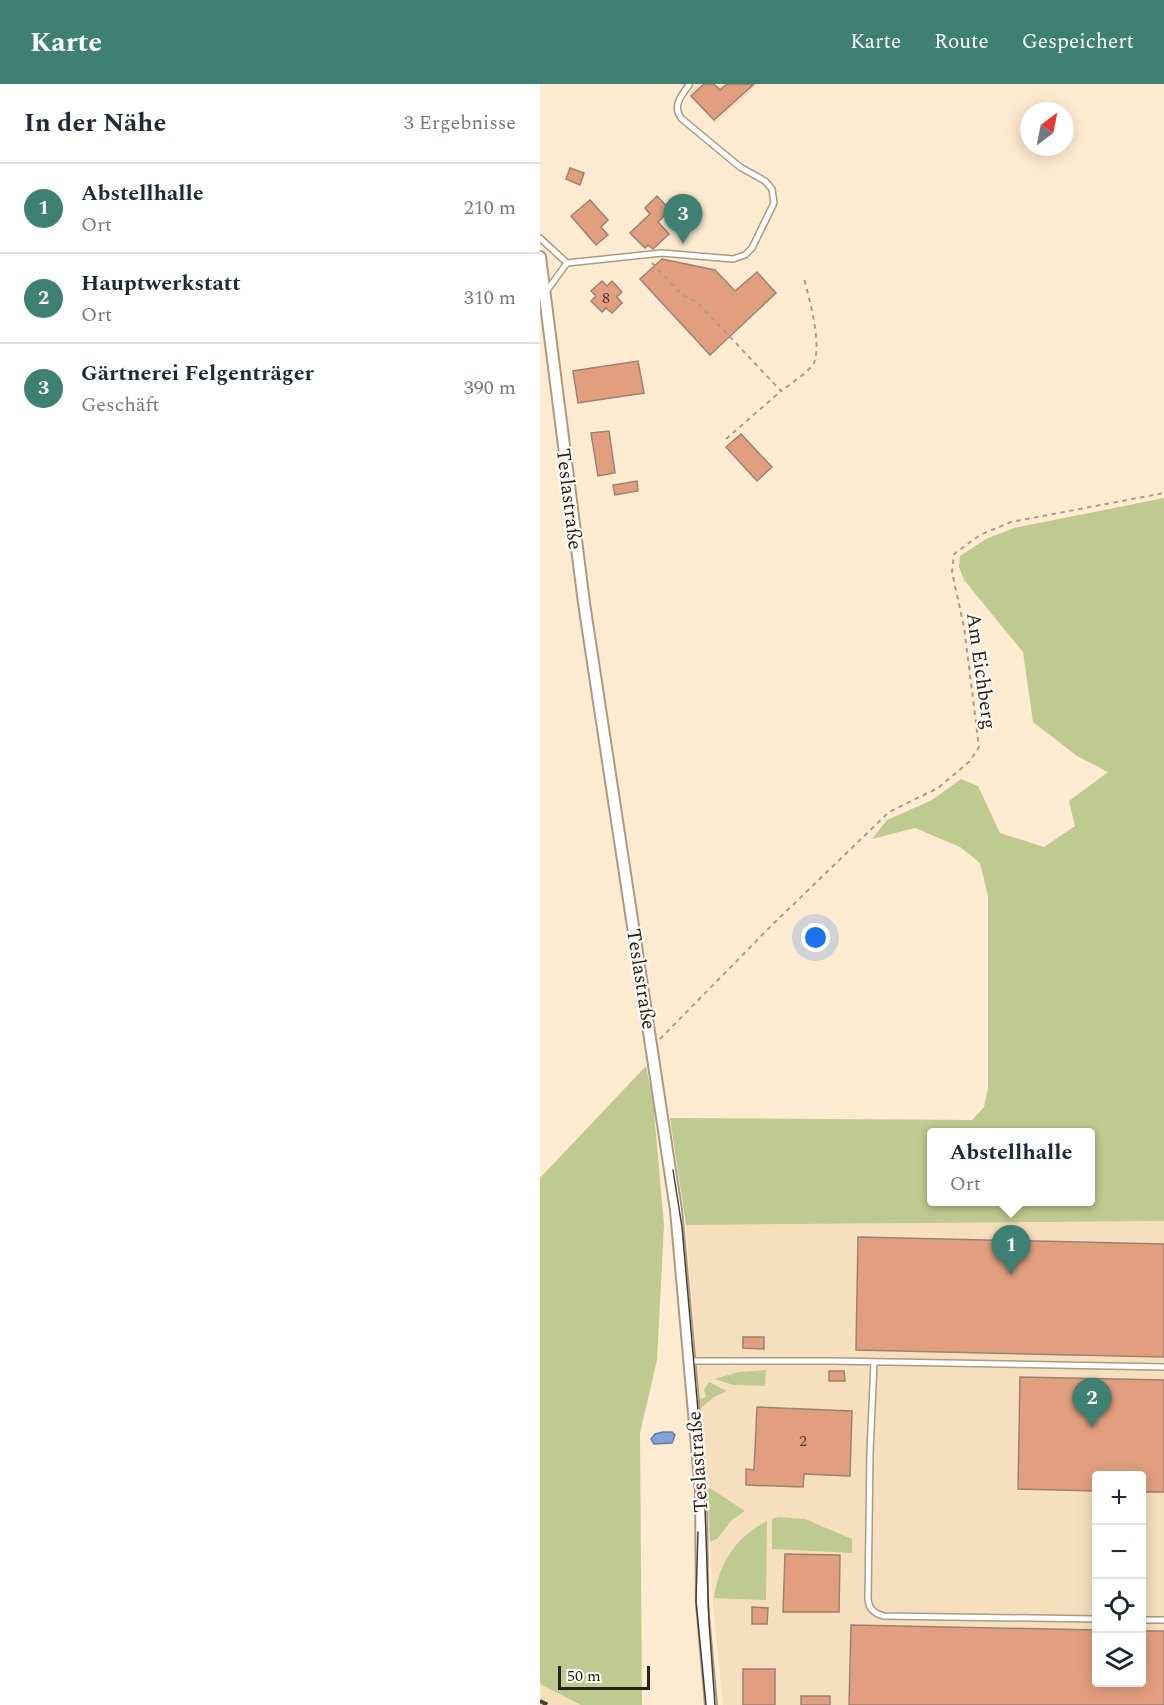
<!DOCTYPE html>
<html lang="de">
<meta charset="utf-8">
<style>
body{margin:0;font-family:Spectral,serif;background:#f6f6f7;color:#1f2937}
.controls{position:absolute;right:18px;bottom:18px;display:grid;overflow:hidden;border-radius:6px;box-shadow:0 3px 15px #0003}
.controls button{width:54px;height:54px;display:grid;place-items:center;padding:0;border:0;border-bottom:2px solid #e0e1e3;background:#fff;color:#1f2937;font:30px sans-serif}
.compass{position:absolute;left:480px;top:18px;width:54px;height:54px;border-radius:50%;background:#fff;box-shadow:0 3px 15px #0003;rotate:32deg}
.scale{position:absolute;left:18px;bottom:15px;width:92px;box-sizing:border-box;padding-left:6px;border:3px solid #282118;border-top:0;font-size:16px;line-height:21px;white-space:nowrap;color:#282118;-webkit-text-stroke:4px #fffbf6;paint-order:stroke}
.you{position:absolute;left:276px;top:854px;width:21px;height:21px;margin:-15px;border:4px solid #fff;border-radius:50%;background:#1a73e8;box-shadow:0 0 0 9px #1a73e833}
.badge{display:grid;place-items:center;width:39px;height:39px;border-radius:50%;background:#3e8071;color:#fff;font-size:20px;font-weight:700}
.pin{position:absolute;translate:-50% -50px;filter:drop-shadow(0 2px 3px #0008)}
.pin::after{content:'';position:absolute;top:32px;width:21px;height:18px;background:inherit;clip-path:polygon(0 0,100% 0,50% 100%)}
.popup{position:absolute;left:387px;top:1044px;width:168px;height:78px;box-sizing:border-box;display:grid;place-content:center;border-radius:6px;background:#fff;filter:drop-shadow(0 2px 4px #0005);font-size:20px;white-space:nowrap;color:#747a83}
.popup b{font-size:22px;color:#1f2937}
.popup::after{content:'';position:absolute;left:50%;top:100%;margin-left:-12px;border:12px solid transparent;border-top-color:#fff}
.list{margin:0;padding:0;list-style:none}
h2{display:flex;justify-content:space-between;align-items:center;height:78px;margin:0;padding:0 24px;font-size:26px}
h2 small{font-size:20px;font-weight:400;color:#747a83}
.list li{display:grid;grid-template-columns:39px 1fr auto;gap:18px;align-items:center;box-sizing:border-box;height:90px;padding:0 24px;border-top:2px solid #e0e1e3}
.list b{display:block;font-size:22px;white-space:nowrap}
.list p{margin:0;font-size:20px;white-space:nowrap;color:#747a83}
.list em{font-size:20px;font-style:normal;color:#747a83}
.icon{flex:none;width:33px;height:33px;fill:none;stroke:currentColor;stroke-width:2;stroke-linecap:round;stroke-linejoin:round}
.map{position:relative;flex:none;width:624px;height:1621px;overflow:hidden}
header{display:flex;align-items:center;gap:36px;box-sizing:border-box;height:84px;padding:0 30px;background:#3e8071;color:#fff}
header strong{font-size:28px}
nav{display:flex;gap:33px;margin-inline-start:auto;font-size:21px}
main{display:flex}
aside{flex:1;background:#fff}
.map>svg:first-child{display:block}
</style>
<header>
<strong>Karte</strong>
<nav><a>Karte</a><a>Route</a><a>Gespeichert</a></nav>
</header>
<main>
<aside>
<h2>In der Nähe<small>3 Ergebnisse</small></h2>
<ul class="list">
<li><span class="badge">1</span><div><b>Abstellhalle</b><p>Ort</p></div><em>210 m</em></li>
<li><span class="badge">2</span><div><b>Hauptwerkstatt</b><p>Ort</p></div><em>310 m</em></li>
<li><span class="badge">3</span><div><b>Gärtnerei Felgenträger</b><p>Geschäft</p></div><em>390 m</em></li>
</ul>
</aside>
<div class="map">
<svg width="624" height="1621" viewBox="0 0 624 1621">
<rect width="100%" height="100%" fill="#feebd1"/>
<path fill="#f6dfbe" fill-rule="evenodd" d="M 140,0 L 219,0 L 175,39 Z
M 624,1137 L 624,1621 L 183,1621 L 173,1520 L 170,1458 L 177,1455 L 192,1436 L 204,1427 L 167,1401 L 146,1141 ZM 556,1392 L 602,1392 L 602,1598 L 556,1598 Z
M 0,1600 L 41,1621 L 0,1621 Z"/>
<path fill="#bfca90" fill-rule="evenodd" d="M 624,414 L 624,1137 L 146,1141 L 130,1034 L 432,1036 L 444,1023 L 448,1004 L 448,812 L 440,779 L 420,763 L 375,744 L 332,755 L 347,736 L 392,716 L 421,695 L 438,702 L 460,749 L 504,763 L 535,742 L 529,717 L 568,688 L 537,672 L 493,638 L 483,568 L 424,496 L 419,483 L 420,472 L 446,455 L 474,444 ZM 550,1048 L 550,1118 L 392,1118 L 392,1048 Z
M 106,982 L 113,1017 L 124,1141 L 117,1276 L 100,1349 L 102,1621 L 41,1621 L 0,1600 L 0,1094 Z
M 226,1286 L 225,1302 L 194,1301 L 174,1295 L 199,1288 Z
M 169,1298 L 187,1307 L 174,1313 L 161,1324 L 160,1315 L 166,1313 L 164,1306 Z
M 170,1404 L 205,1427 L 192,1436 L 177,1455 L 170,1458 L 168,1405 Z
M 239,1433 L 265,1435 L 312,1455 L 312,1469 L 232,1465 L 232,1435 Z
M 227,1437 L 226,1516 L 174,1514 C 179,1479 196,1453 227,1437 Z"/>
<path fill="#7fa5dc" stroke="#657da1" stroke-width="1.5" d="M 123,1348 L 132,1348 L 135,1351 L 132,1359 L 114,1360 L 111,1355 L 115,1350 Z"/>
<path fill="#e29f7f" stroke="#9d8174" stroke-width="1.5" d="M 164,0 L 174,0 L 180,6 L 187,0 L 214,0 L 174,36 L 151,12 Z
M 30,84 L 44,89 L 40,101 L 26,95 Z
M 117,112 L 130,126 L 118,138 L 129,150 L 113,165 L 108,161 L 105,164 L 90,149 L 110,130 L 105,124 Z
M 50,116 L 68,136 L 61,143 L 68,151 L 56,161 L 31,132 Z
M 122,175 L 175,186 L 195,207 L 217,188 L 236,209 L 170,271 L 100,195 Z
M 62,197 L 67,202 L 72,197 L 82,208 L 77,213 L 82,219 L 72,229 L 66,224 L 62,228 L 51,217 L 56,212 L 51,207 Z
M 98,277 L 104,309 L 38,319 L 33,287 Z
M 69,347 L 75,389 L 58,392 L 51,349 Z
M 201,350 L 232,383 L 217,397 L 186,363 Z
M 97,397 L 98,407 L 75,411 L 73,401 Z
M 318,1153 L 624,1160 L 624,1273 L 316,1266 Z
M 203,1253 L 224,1253 L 224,1265 L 203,1264 Z
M 289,1287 L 304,1287 L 305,1297 L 289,1297 Z
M 480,1293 L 624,1296 L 624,1408 L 602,1408 L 602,1392 L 556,1392 L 556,1407 L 478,1405 Z
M 217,1323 L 312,1327 L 310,1392 L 264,1390 L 263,1403 L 206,1401 L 206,1385 L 214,1386 Z
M 245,1470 L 300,1471 L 299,1528 L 243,1528 Z
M 212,1523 L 228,1524 L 227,1540 L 212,1540 Z
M 311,1541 L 556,1546 L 556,1599 L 602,1599 L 602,1547 L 624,1547 L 624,1621 L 309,1621 Z
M 203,1585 L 235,1585 L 235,1621 L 203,1621 Z
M 261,1612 L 290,1612 L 290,1621 L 261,1621 Z"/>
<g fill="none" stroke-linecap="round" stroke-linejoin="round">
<defs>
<path id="service" d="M 0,154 L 27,179 L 122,169 L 193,175 L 205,171 L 212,164 L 234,119 L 232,105 L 225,97 L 200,83 L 142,35 C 132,23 140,13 149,1
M 5,209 L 27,179
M 150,1277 L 292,1277 L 624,1283
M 334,1278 L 330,1368 L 328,1516 C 329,1525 335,1530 344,1532 L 556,1535
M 602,1536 L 624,1536"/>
<path id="minor" d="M 0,173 L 44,519 L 136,1126 L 161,1408 L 162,1520 L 171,1621"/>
</defs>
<use href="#service" stroke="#ac9a82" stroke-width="8"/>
<use href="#minor" stroke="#ac9a82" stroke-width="14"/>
<path stroke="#aa9c89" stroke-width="2" stroke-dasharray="4.5 4.5" stroke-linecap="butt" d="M 112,179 L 142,211 L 157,218 L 241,307 C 249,301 270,287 274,279 C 282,258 269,215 264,194
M 186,355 L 241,307
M 120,955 L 232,841 L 349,728 L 398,704 L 430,677 L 439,663 L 424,543 L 412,488 L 414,470 L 440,451 L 471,438 L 624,409"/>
<use href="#service" stroke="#fff" stroke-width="5"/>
<use href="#minor" stroke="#fff" stroke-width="10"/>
<path stroke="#4a4136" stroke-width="1.5" d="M 133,1086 L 142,1143 L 164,1395 L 169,1538 L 175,1621
M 158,1448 L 156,1517 L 166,1621"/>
<path stroke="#4a4136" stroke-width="4" stroke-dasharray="8 8" stroke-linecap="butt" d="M 0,1617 L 8,1621"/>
</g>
<g text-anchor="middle" stroke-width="4.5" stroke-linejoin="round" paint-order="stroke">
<g font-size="16" fill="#564032">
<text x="66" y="219">8</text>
<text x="263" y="1362">2</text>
</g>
<g font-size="20" fill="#282118" stroke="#fffbf6">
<text transform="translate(30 415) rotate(83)" y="7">Teslastraße</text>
<text transform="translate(442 587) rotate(82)" y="7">Am Eichberg</text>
<text transform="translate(102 895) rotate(81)" y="7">Teslastraße</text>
<text transform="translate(157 1378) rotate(-94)" y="7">Teslastraße</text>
</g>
</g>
</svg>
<div class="controls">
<button>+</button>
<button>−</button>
<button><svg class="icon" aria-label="locate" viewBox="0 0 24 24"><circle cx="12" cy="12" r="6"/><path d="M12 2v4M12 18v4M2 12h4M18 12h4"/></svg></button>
<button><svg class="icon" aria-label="layers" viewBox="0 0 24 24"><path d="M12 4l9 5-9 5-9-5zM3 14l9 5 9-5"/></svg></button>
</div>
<svg class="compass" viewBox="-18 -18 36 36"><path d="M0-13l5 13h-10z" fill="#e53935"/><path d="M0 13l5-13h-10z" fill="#747a83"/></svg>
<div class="scale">50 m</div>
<div class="you"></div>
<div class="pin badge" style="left:471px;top:1191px">1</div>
<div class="popup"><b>Abstellhalle</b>Ort</div>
<div class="pin badge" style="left:552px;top:1344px">2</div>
<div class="pin badge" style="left:143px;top:160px">3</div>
</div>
</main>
